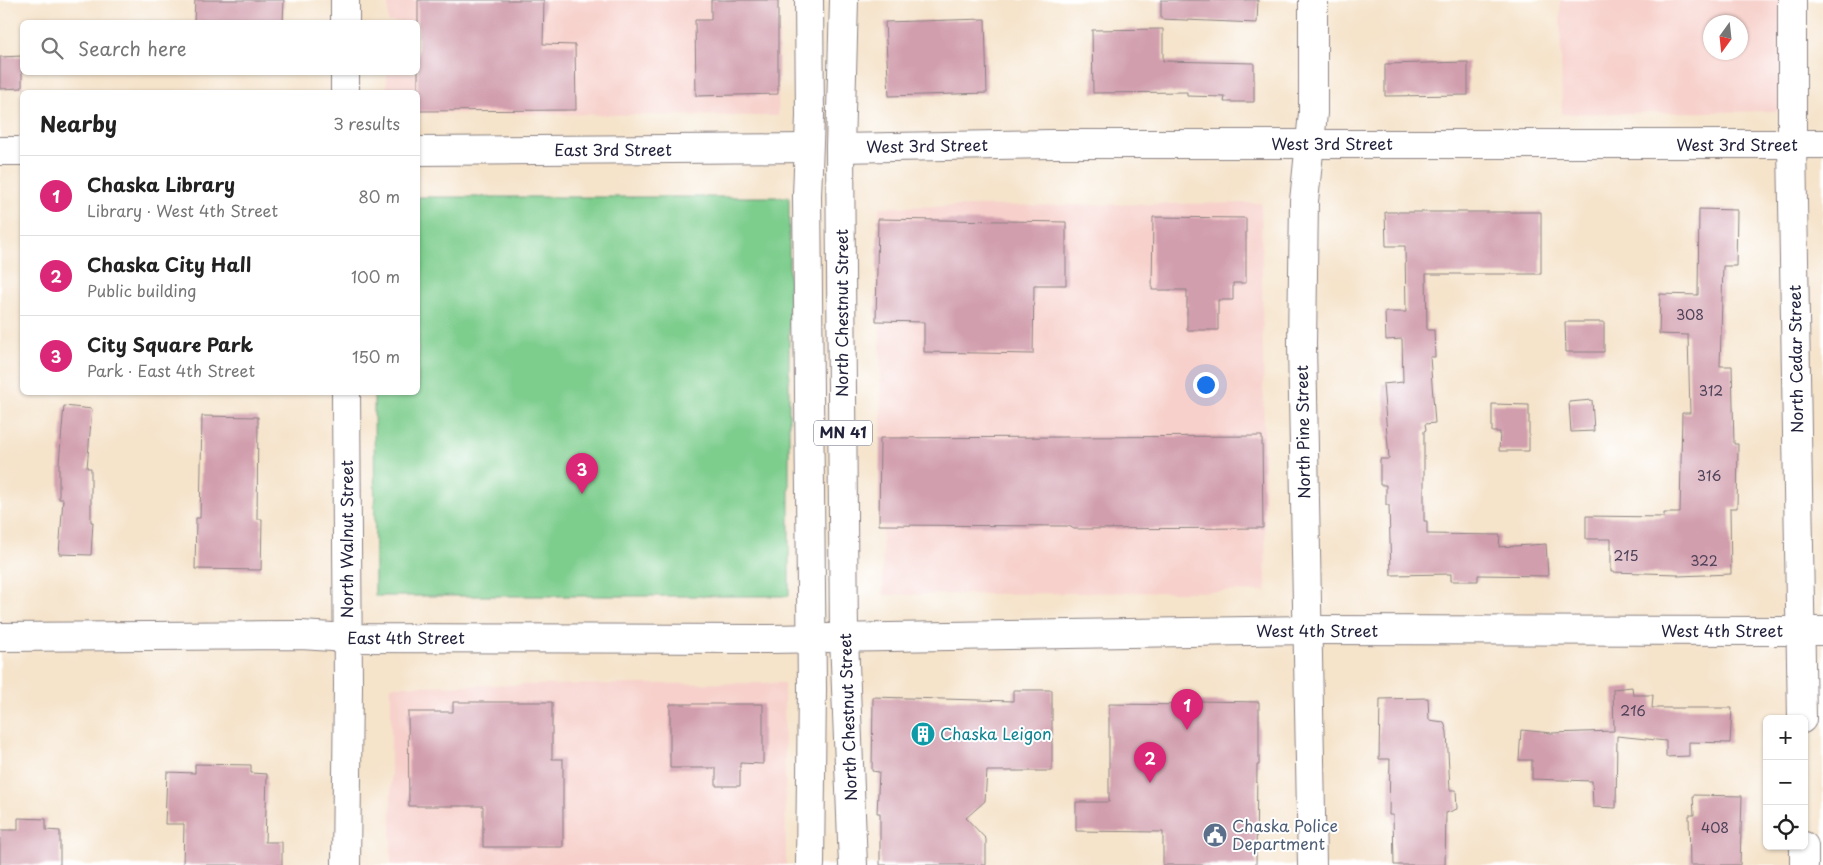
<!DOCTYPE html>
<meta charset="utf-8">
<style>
body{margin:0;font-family:"Playpen Sans",sans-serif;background:#f6f6f6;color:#222}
.controls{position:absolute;right:15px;bottom:15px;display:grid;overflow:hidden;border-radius:8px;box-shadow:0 1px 4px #0004}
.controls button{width:45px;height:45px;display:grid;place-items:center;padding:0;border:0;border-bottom:1px solid #e0e0e0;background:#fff;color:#222;font:25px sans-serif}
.compass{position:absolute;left:1703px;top:15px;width:45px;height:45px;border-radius:50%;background:#fff;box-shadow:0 1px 4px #0004;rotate:195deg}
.you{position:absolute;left:1205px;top:384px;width:18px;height:18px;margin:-12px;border:4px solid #fff;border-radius:50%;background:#1a73e8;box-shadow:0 0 0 8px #1a73e833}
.badge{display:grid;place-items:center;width:32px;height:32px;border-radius:50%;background:#db2777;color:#fff;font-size:16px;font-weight:700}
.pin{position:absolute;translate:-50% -41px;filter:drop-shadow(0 1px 2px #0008)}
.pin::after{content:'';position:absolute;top:26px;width:18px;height:15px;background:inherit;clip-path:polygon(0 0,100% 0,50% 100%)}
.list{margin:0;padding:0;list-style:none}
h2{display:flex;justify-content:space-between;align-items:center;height:65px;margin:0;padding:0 20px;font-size:21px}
h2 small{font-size:16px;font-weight:400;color:#767676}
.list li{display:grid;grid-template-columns:32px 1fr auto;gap:15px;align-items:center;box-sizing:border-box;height:80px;padding:0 20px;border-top:1px solid #e0e0e0}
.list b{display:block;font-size:19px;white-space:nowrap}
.list p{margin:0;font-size:16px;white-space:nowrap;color:#767676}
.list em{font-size:16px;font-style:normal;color:#767676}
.icon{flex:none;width:28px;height:28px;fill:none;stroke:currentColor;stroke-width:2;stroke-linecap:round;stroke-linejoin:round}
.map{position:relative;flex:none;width:1823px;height:865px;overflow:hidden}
.search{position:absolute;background:#fff;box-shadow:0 1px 4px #0004;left:20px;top:20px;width:400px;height:55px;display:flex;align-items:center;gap:12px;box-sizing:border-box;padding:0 18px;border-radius:8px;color:#767676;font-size:19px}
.panel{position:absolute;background:#fff;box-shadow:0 1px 4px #0004;left:20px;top:90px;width:400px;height:305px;border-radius:8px}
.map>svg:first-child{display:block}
</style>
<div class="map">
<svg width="1823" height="865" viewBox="0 0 1823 865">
<rect width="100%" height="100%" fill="#fff"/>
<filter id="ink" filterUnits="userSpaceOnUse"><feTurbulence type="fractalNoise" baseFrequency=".02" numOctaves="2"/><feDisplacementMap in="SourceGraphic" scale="10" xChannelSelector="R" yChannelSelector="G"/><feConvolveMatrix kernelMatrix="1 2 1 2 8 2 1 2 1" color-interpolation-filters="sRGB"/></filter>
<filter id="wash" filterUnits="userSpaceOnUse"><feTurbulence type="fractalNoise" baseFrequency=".0096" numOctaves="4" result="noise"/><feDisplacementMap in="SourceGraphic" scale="20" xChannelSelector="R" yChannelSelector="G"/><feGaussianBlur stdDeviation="1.12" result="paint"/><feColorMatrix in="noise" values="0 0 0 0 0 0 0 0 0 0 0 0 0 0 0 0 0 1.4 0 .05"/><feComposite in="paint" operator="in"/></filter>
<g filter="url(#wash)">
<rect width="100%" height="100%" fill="#f5e3ca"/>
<path fill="#f7d0cb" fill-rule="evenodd" d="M 388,0 L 779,0 L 778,116 L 418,113 L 418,92 L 387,92 L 387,73 L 418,72 L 418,22 L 388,22 Z
M 1560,0 L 1781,0 L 1783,111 L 1562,114 ZM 1710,22 L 1740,22 L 1740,52 L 1710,52 Z
M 1261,203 L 1266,591 L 883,595 L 879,207 Z
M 784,683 L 786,865 L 391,865 L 391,686 Z"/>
<path fill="#7dcd8d" stroke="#507864" d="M 418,197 L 789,197 L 789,596 L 375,596 L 374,393 L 418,392 Z"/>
<g id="blocks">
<path fill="#d19ead" d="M 195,0 L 284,0 L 283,22 L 194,22 Z
M 418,0 L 544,0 L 543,44 L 575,45 L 576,110 L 418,111 Z
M 711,0 L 778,0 L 778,94 L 696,96 L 695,20 L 711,20 Z
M 1161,0 L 1258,0 L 1257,23 L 1161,19 Z
M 985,19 L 987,93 L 889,96 L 885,22 Z
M 1163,29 L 1163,61 L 1254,63 L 1254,102 L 1224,102 L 1225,97 L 1187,96 L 1187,92 L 1093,93 L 1092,30 Z
M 22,56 L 22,88 L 0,89 L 0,57 Z
M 1468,62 L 1468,95 L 1385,96 L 1385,64 Z
M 1699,209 L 1737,210 L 1736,266 L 1723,266 L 1720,366 L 1732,366 L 1734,444 L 1738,444 L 1737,508 L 1730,508 L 1731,574 L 1678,576 L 1678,574 L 1611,572 L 1611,539 L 1586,539 L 1586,516 L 1664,517 L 1664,513 L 1680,513 L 1682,413 L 1690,413 L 1688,335 L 1659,334 L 1660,294 L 1698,295 Z
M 1385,212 L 1541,212 L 1541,274 L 1426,274 L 1427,330 L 1434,330 L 1435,357 L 1430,357 L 1435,423 L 1425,424 L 1426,430 L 1424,431 L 1424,521 L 1427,521 L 1427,534 L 1500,535 L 1499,547 L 1546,544 L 1548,576 L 1478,575 L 1478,581 L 1451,581 L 1451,574 L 1391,575 L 1389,505 L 1386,505 L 1386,485 L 1380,485 L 1380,459 L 1389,459 L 1383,384 L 1403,382 L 1402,339 L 1386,340 L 1385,312 L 1406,312 L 1405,246 L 1386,246 Z
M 1153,217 L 1246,218 L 1246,283 L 1233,283 L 1233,300 L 1218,300 L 1218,330 L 1187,330 L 1187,290 L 1152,290 Z
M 878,219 L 1066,222 L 1066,285 L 1034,285 L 1033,354 L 924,352 L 924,322 L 876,321 Z
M 1565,322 L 1604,322 L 1604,352 L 1566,352 Z
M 1592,400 L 1594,431 L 1571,432 L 1569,402 Z
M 1492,404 L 1529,405 L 1529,451 L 1499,451 L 1500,432 L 1492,432 Z
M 64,406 L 92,409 L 87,468 L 91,468 L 91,522 L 93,522 L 91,555 L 59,554 L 63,499 L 59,499 L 59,463 Z
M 202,416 L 258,417 L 257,519 L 262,519 L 261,570 L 195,569 L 196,518 L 200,518 Z
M 1262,436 L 1263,528 L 1074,529 L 1069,526 L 879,525 L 880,438 Z
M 1632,687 L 1633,695 L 1653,695 L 1652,708 L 1732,708 L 1730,743 L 1689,742 L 1689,756 L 1666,757 L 1666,741 L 1617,736 L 1616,808 L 1593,807 L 1592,781 L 1532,779 L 1532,760 L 1519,760 L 1521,730 L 1551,733 L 1614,731 L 1613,689 Z
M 1013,690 L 1052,690 L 1052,771 L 987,771 L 985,801 L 966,818 L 986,839 L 986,865 L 880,865 L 880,813 L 877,813 L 879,772 L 872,771 L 873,697 L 1013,701 Z
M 1428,698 L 1429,720 L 1444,722 L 1447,732 L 1450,790 L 1456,790 L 1457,809 L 1446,813 L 1445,865 L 1394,865 L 1393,815 L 1389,815 L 1390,759 L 1379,759 L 1380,699 Z
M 1196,701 L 1259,702 L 1259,765 L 1257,765 L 1256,865 L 1163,865 L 1163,832 L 1076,831 L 1076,802 L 1109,802 L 1109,704 L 1196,705 Z
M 453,702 L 552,702 L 552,759 L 563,759 L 563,847 L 483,847 L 483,806 L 409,806 L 408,712 L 453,712 Z
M 670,704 L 763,704 L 763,764 L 740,763 L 740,786 L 716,786 L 716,768 L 670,768 Z
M 195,764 L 251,765 L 251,773 L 267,774 L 265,842 L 282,842 L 282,865 L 183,865 L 184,824 L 165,824 L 167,772 L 195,773 Z
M 1693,795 L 1742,796 L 1740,865 L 1690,865 L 1689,815 L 1694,815 Z
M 18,818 L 46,819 L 46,830 L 60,831 L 60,865 L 0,865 L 0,830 L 18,830 Z"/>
</g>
</g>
<g filter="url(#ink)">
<use href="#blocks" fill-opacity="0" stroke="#8c8282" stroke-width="1"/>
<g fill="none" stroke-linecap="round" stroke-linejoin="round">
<defs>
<path id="minor" d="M 1792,0 L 1792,145 L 1802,719
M 345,22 L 345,0
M 345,92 L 345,72
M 840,148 L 1052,144 L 1823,144
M 0,151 L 22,151
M 418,151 L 808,148
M 346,392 L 348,686 L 346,865
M 1804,846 L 1804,865
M 1312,865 L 1302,344 L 1304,201 L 1313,113 L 1313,0"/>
<path id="tertiary" d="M 0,637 L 301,635 L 348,638 L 769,639 L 1307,630 L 1823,631"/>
<path id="primary" d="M 809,0 L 810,116 L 807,196 L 812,688 L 810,865
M 844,0 L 840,148 L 844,638 L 853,865"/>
</defs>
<use href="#minor" stroke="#8c8282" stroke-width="30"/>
<use href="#tertiary" stroke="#8c8282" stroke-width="30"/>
<use href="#primary" stroke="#8c8282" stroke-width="30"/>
<use href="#minor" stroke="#fff" stroke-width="28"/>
<use href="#tertiary" stroke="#fff" stroke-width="28"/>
<use href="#primary" stroke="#fff" stroke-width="28"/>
</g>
</g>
<defs>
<symbol id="building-disc" viewBox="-11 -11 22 22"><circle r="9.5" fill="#0f9aa8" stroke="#fff"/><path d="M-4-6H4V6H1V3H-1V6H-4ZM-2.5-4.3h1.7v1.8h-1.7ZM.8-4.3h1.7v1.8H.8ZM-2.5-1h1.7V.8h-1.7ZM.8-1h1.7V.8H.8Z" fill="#fff"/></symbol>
<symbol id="civic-disc" viewBox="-11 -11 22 22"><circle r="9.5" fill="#5c6f8a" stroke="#fff"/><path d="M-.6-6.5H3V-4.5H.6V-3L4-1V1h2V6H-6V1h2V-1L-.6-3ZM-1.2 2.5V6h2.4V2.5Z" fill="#fff"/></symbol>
</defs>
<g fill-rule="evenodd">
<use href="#building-disc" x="909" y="720" width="28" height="28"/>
<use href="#civic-disc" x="1201" y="821" width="28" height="28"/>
</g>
<g text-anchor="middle" stroke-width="4" stroke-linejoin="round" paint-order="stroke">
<g font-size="14" fill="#4e4158">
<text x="1690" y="320">308</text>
<text x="1711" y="396">312</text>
<text x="1709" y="481">316</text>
<text x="1626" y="561">215</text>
<text x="1704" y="566">322</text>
<text x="1633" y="716">216</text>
<text x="1715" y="833">408</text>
</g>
<rect fill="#fff" stroke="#646476" stroke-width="1" x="814" y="420.5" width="58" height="25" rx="4"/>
<g font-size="15" font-weight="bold" fill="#22223b">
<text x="843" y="438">MN 41</text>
</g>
<g font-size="16" fill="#22223b" stroke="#fff">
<text x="1332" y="150">West 3rd Street</text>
<text x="1737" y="151">West 3rd Street</text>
<text transform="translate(927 146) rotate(-1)" y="6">West 3rd Street</text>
<text x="613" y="156">East 3rd Street</text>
<text transform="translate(842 313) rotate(-90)" y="6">North Chestnut Street</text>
<text transform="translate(1796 359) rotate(-91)" y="6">North Cedar Street</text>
<text transform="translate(1303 432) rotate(-91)" y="6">North Pine Street</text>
<text transform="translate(347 539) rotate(-90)" y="6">North Walnut Street</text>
<text x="1317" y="637">West 4th Street</text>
<text x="1722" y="637">West 4th Street</text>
<text x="406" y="644">East 4th Street</text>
<text transform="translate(848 717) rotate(-92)" y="6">North Chestnut Street</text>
</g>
<g font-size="16" fill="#0d838f" stroke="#fff" text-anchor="start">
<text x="940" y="740">Chaska Leigon</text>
</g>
<g font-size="16" fill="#4e5e75" stroke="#fff" text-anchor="start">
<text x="1232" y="832">Chaska Police<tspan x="1232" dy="18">Department</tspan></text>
</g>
</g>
</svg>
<div class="controls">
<button>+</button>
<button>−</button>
<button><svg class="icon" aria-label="locate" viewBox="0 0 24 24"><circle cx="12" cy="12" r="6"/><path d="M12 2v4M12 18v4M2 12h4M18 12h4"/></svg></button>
</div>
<svg class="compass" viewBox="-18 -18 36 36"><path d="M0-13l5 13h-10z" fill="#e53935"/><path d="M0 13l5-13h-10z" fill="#767676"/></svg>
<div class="you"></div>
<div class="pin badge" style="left:1187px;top:730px">1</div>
<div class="pin badge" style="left:1150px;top:783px">2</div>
<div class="pin badge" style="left:582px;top:494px">3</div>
<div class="search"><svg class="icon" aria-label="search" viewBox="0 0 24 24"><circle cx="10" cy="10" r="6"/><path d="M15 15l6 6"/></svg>Search here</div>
<section class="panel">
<h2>Nearby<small>3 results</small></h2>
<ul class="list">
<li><span class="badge">1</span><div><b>Chaska Library</b><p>Library · West 4th Street</p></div><em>80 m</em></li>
<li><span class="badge">2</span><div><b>Chaska City Hall</b><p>Public building</p></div><em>100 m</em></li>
<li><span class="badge">3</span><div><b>City Square Park</b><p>Park · East 4th Street</p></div><em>150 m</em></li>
</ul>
</section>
</div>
